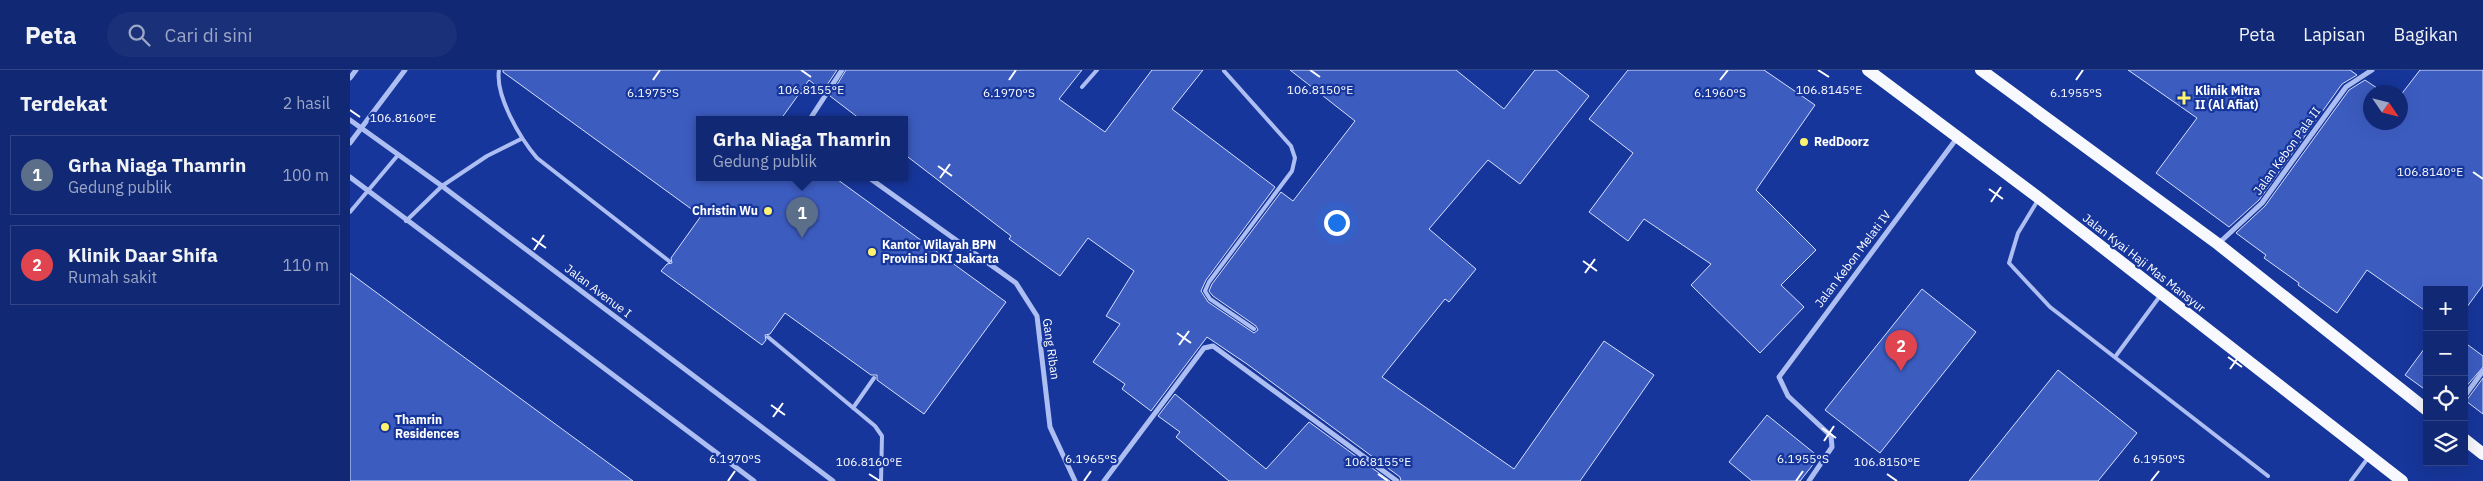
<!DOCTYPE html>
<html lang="id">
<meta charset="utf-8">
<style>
body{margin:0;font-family:"IBM Plex Sans",sans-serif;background:#1a3079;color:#f1f3f6}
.controls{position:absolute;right:15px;bottom:15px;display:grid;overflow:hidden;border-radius:0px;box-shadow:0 5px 20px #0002}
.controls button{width:45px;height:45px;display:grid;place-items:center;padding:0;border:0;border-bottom:1px solid #304486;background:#112874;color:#f1f3f6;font:25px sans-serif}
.compass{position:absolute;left:2013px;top:15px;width:45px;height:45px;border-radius:50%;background:#112874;box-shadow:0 5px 20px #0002;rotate:125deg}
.you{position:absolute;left:986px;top:152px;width:18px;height:18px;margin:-12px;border:4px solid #fff;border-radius:50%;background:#1a73e8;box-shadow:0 0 0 8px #1a73e833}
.badge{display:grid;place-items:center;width:32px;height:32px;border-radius:50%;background:#8abfa5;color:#fff;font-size:16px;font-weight:700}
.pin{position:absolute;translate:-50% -41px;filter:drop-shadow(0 1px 2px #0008)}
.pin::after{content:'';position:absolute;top:26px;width:18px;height:15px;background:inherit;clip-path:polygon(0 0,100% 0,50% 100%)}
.popup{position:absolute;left:346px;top:46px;width:212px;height:65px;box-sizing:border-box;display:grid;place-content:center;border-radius:0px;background:#112874;filter:drop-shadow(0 1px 4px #0005);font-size:16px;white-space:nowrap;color:#9ca6c5}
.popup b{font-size:19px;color:#f1f3f6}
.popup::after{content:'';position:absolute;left:50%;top:100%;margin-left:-10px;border:10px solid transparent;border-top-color:#112874}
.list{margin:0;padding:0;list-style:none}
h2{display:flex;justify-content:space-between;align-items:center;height:65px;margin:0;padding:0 20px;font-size:21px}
h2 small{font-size:16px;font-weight:400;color:#9ca6c5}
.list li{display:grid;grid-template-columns:32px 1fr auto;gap:15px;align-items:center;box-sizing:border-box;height:80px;margin:0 10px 10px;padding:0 10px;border:1px solid #304486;border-radius:0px}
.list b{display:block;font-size:19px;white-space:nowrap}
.list p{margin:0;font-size:16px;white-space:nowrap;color:#9ca6c5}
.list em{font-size:16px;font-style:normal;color:#9ca6c5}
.icon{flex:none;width:28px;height:28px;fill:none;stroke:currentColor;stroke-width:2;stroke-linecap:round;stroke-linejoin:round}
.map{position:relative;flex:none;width:2133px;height:411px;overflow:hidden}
header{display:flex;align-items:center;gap:30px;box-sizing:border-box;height:70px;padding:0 25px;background:#112874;border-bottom:1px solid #304486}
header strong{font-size:24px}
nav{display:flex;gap:28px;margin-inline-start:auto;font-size:18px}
.search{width:350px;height:45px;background:#1a3079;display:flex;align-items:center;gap:12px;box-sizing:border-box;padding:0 18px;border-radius:28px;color:#9ca6c5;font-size:19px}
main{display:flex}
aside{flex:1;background:#112874}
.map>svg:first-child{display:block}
</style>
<header>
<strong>Peta</strong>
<div class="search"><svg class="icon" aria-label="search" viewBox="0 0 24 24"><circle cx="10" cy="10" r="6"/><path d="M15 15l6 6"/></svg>Cari di sini</div>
<nav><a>Peta</a><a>Lapisan</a><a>Bagikan</a></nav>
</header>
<main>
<aside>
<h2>Terdekat<small>2 hasil</small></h2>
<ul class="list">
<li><span class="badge" style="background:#5c6f8a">1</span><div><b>Grha Niaga Thamrin</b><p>Gedung publik</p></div><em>100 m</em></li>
<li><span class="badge" style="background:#e0444e">2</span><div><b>Klinik Daar Shifa</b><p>Rumah sakit</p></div><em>110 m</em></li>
</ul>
</aside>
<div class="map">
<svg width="2133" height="411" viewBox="0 0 2133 411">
<rect width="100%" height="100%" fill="#17369b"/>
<path fill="#3c5cc0" stroke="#d5dffc" d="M 153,0 L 487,0 L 473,21 L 459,10 L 431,49 L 350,49 L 350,107 L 484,107 L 656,232 L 574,344 L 527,310 L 527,305 L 521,305 L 435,243 L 420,264 L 415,265 L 416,270 L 412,275 L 311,201 L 317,194 L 322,193 L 321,188 L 351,146 L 153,2 Z
M 496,0 L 732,0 L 709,29 L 755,62 L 802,0 L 853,0 L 822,39 L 925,117 L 856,210 L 851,221 L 858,232 L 904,263 L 908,260 L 906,256 L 863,226 L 859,221 L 862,214 L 931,122 L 943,131 L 1005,51 L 940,0 L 1106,0 L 1154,39 L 1185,0 L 1206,0 L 1239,26 L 1170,114 L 1138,90 L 1079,159 L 1126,199 L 1099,232 L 1095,229 L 1032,307 L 1164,399 L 1254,271 L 1304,305 L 1230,411 L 1051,411 L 1050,407 L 897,294 L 857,267 L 801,341 L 772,319 L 775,314 L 743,292 L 770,254 L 756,246 L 784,201 L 738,168 L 710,206 L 659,169 L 661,166 L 554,84 L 554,49 L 510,49 L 480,26 Z
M 1278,0 L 1414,0 L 1465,35 L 1406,120 L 1466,180 L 1431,215 L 1454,237 L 1410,283 L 1341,215 L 1361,194 L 1294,149 L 1278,171 L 1239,142 L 1283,83 L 1239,49 Z
M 1778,0 L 2000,0 L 2007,5 L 1992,14 L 1909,130 L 1879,157 L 1806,103 L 1847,48 Z
M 2070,0 L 2133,0 L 2133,215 L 2114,241 L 2114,220 L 2077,220 L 2077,242 L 2017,200 L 1987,243 L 1948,215 L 1949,213 L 1914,188 L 1916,185 L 1886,163 L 1915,136 L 1999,20 L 2015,10 L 2033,22 L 2020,22 L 2020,52 L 2050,52 L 2050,26 Z
M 0,203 L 107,282 L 283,411 L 0,411 Z
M 1572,219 L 1626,262 L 1530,383 L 1475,340 Z
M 2114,272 L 2133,286 L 2133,297 L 2114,319 Z
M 2077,275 L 2077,321 L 2055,305 Z
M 1708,300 L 1787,363 L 1748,411 L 1619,411 Z
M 2133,308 L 2133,344 L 2116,331 Z
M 825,324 L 916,399 L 959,352 L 1040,411 L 879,411 L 826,367 L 830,362 L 808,346 Z
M 1417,345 L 1469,387 L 1450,411 L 1402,411 L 1379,392 Z"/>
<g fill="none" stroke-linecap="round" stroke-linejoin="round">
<path stroke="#adbef2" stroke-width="4" d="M 149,0 C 145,26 170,68 187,88 L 319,191
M 874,1 L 941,76 L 945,88 L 942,101 L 859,212 L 855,221 L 860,229 L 904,259
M 732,17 L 747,0
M 1688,130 L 1668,163 L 1659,193 L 1700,237 L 1918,406
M 0,142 L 48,85
M 56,151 L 92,116 L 137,86 L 171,69
M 418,267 L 525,356 L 532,366 L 531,411
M 1765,287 L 1810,226
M 503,338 L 524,308
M 2001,411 L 2018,388"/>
<path stroke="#adbef2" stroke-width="5" d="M 0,8 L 6,0
M 460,49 L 492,0
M 0,50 L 92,116 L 483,411
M 0,73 L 55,0
M 0,107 L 404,411
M 518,107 L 666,213 L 687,246 L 700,357 L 725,411
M 1868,174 L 1912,133 L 1996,17 L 2022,0
M 2114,327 L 2133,301
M 754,411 L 854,278 L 863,276 L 1047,411
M 1459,411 L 1482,377 L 1481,366 L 1438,326 L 1429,307 L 1607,68"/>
<path stroke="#f8f9ff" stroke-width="12" d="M 1518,0 L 1689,128 L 2052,411
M 1631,0 L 1868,174 L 2077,340
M 2114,369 L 2133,384"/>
</g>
<path fill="none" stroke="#fff" stroke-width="2" d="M 451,0 L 461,7M 960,0 L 970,7M 1468,0 L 1479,7M 303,10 L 310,0M 659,10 L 666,0M 1370,10 L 1378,0M 1726,10 L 1733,0M 0,40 L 10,47M 588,96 L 602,106M 2123,102 L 2133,109M 590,108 L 600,94M 1639,119 L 1653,129M 1641,132 L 1651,117M 182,168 L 196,178M 184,180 L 194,165M 1233,191 L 1247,201M 1235,203 L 1245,189M 827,263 L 841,273M 829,275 L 839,261M 1878,287 L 1892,297M 1880,299 L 1890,285M 421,335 L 435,345M 423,347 L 433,333M 1472,358 L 1486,368M 1474,371 L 1484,356M 519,404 L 530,411M 1028,404 L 1038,411M 1537,404 L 1547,411M 378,411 L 385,401M 734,411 L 741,401M 1446,411 L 1453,401M 1801,411 L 1809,401"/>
<g fill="#fff26e" stroke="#17369b" stroke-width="2">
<path d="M1831.5 20.5h5v5h5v5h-5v5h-5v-5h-5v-5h5z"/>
<circle cx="1454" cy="72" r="5"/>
<circle cx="418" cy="141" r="5"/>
<circle cx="522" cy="182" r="5"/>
<circle cx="35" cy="357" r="5"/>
</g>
<g text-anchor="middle" stroke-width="4.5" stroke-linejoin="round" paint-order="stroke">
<g font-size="12" font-weight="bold" fill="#fff" stroke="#17369b" text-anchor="start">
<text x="1845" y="25">Klinik Mitra<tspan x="1845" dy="14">II (Al Afiat)</tspan></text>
<text x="1464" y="76">RedDoorz</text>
<text x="408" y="145" text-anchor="end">Christin Wu</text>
<text x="532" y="179">Kantor Wilayah BPN<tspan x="532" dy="14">Provinsi DKI Jakarta</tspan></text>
<text x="45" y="354">Thamrin<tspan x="45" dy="14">Residences</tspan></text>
</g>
<g font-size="12" fill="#fff" stroke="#17369b">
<text transform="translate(1937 81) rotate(-54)" y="4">Jalan Kebon Pala II</text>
<text transform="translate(1503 189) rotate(-53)" y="4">Jalan Kebon Melati IV</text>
<text transform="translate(1794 193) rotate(38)" y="4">Jalan Kyai Haji Mas Mansyur</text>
<text transform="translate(248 221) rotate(37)" y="4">Jalan Avenue I</text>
<text transform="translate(701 279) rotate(82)" y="4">Gang Riban</text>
</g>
</g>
<g font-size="12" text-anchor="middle" fill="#fff" stroke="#17369b" stroke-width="4.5" stroke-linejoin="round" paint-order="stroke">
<text x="461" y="24">106.8155°E</text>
<text x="970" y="24">106.8150°E</text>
<text x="1479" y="24">106.8145°E</text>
<text x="303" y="27">6.1975°S</text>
<text x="659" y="27">6.1970°S</text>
<text x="1370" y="27">6.1960°S</text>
<text x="1726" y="27">6.1955°S</text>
<text x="53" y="52">106.8160°E</text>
<text x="2080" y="106">106.8140°E</text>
<text x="385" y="393">6.1970°S</text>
<text x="741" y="393">6.1965°S</text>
<text x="1453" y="393">6.1955°S</text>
<text x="1809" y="393">6.1950°S</text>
<text x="519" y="396">106.8160°E</text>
<text x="1028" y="396">106.8155°E</text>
<text x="1537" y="396">106.8150°E</text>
</g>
</svg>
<div class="controls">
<button>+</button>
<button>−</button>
<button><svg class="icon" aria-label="locate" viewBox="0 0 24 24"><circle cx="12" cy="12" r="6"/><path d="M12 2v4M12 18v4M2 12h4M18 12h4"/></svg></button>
<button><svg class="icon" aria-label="layers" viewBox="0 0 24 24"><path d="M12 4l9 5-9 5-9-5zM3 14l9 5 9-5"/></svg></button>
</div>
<svg class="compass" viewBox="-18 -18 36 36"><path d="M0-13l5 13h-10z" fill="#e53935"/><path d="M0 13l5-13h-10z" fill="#9ca6c5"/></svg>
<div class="you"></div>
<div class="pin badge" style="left:452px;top:168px;background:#5c6f8a">1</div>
<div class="popup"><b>Grha Niaga Thamrin</b>Gedung publik</div>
<div class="pin badge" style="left:1551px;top:301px;background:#e0444e">2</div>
</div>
</main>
